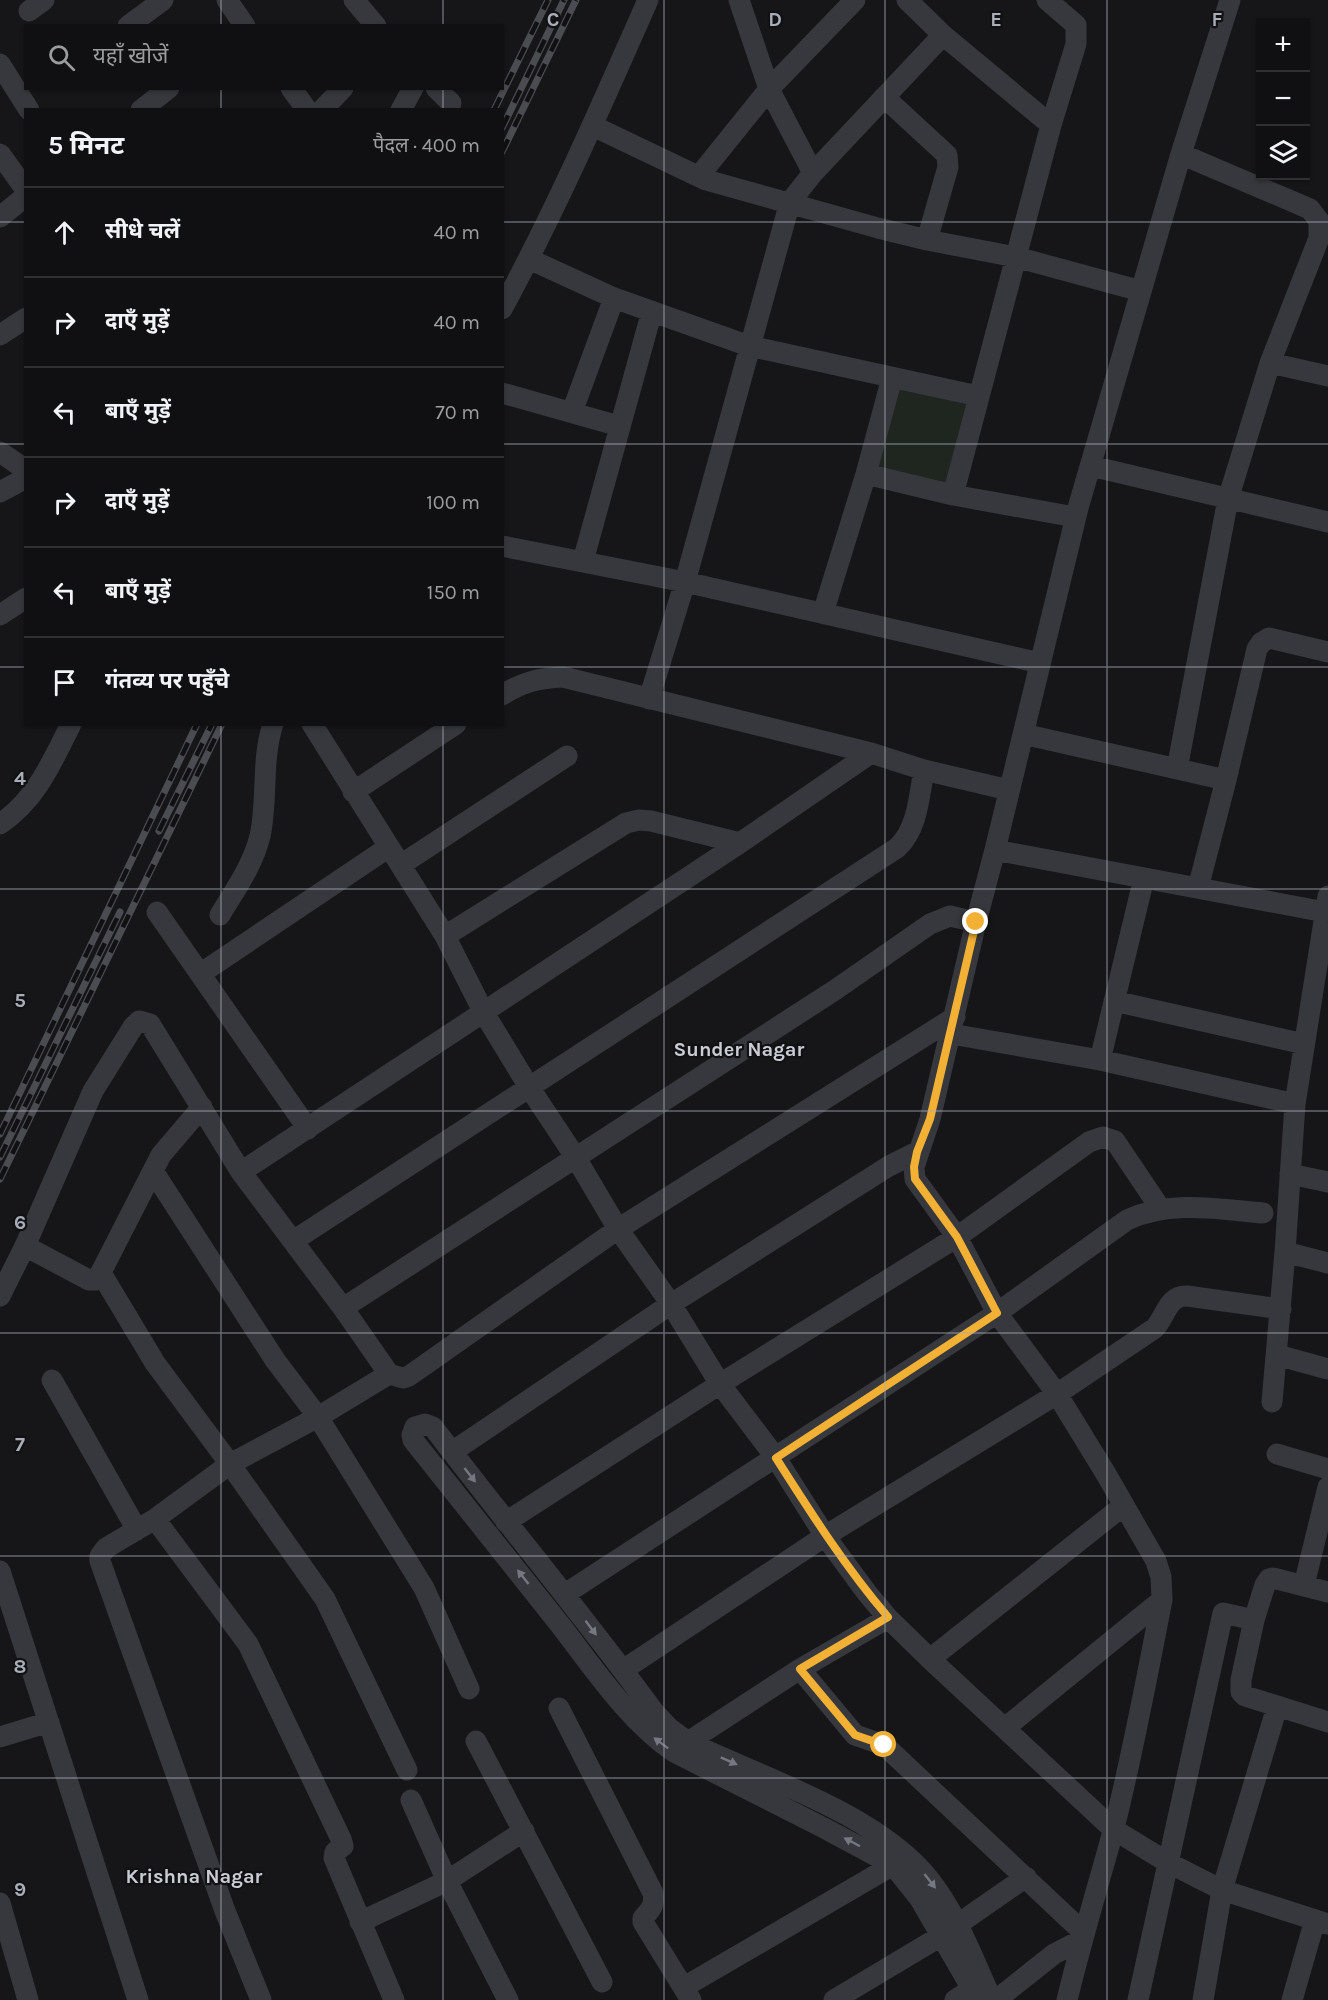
<!DOCTYPE html>
<html lang="hi">
<meta charset="utf-8">
<style>
body{margin:0;font-family:Karla,"Noto Sans Devanagari",sans-serif;background:#19191b;color:#f1f3f6}
.controls{position:absolute;right:18px;top:18px;display:grid;overflow:hidden;border-radius:0px;box-shadow:0 2px 4px #0004}
.controls button{width:54px;height:54px;display:grid;place-items:center;padding:0;border:0;border-bottom:2px solid #303032;background:#101012;color:#f1f3f6;font:30px sans-serif}
.stop{position:absolute;width:18px;height:18px;margin:-14px;border:4px solid #f2b134;border-radius:50%;background:#fff}
.stop.end{background:#f2b134;border-color:#fff;box-shadow:0 2px 6px #0008}
.list{margin:0;padding:0;list-style:none}
h2{display:flex;justify-content:space-between;align-items:center;height:78px;margin:0;padding:0 24px;font-size:26px}
h2 small{font-size:20px;font-weight:400;color:#9c9d9f}
.list li{display:grid;grid-template-columns:39px 1fr auto;gap:18px;align-items:center;box-sizing:border-box;height:90px;padding:0 24px;border-top:2px solid #303032}
.list b{display:block;font-size:22px;white-space:nowrap}
.list em{font-size:20px;font-style:normal;color:#9c9d9f}
.icon{flex:none;width:33px;height:33px;fill:none;stroke:currentColor;stroke-width:2;stroke-linecap:round;stroke-linejoin:round}
.map{position:relative;flex:none;width:1328px;height:2000px;overflow:hidden}
.search{position:absolute;background:#101012;box-shadow:0 2px 4px #0004;left:24px;top:24px;width:480px;height:66px;display:flex;align-items:center;gap:15px;box-sizing:border-box;padding:0 21px;border-radius:0px;color:#9c9d9f;font-size:22px}
.panel{position:absolute;background:#101012;box-shadow:0 2px 4px #0004;left:24px;top:108px;width:480px;height:618px;border-radius:0px}
.map>svg:first-child{display:block}
</style>
<div class="map">
<svg width="1328" height="2000" viewBox="0 0 1328 2000">
<rect width="100%" height="100%" fill="#161618"/>
<path fill="#1e261f" d="M 897,386 L 972,406 L 949,490 L 873,472 Z"/>
<g fill="none" stroke-linecap="round" stroke-linejoin="round">
<path stroke="#37383d" stroke-width="21" d="M 227,0 L 245,26
M 354,0 L 376,26
M 739,0 L 769,89 L 813,173
M 907,0 L 943,35 L 1051,125
M 29,11 L 44,0
M 128,26 L 163,0
M 0,64 L 29,110
M 291,88 L 307,110
M 436,88 L 451,103
M 884,97 L 947,155 L 948,167 L 927,240
M 141,110 L 169,88
M 322,110 L 343,88
M 401,110 L 413,88
M 593,126 L 706,180 L 878,228 L 927,240 L 1016,257 L 1141,291
M 0,154 L 26,190
M 699,176 L 769,89 L 855,0
M 0,217 L 26,196
M 529,259 L 614,298 L 749,346 L 978,396
M 502,309 C 557,208 602,104 648,0
M 0,335 L 26,318
M 1270,363 L 1328,376
M 502,393 L 619,426
M 572,412 L 614,298
M 0,452 L 26,470
M 1091,466 L 1328,522
M 866,474 L 953,495 L 1075,517
M 0,492 L 26,478
M 953,495 L 1051,125 L 1076,44 L 1076,25 L 1047,0
M 502,546 L 685,582 L 1040,663
M 583,561 L 652,311
M 823,613 L 866,474 L 892,378
M 0,615 L 26,598
M 502,695 C 523,682 539,678 563,677 L 871,753 L 924,770 L 1009,790
M 649,699 L 685,582 L 790,202 L 813,173 L 943,35
M 312,724 L 445,936 L 484,1013 L 529,1087 L 576,1158 L 618,1229 L 671,1304 L 720,1384 L 776,1458 L 825,1536 L 867,1593 L 888,1618 L 930,1659 L 1113,1829 L 1167,1862 L 1222,1890 L 1203,2000
M 1023,734 L 1226,780
M 1177,769 L 1228,499 L 1270,363 L 1319,238 L 1319,221 L 1310,209 L 1181,154
M 353,792 L 456,724
M 0,824 C 36,800 52,762 71,724
M 995,850 L 1325,912
M 402,864 L 567,756
M 1198,888 L 1226,780 L 1257,649 L 1261,643 L 1269,638 L 1328,652
M 157,912 L 308,1129
M 220,915 C 235,890 253,865 260,836 C 268,801 261,760 273,724
M 445,936 L 626,823 L 639,820 L 651,821 L 740,843
M 200,974 L 389,847
M 1114,1001 L 1304,1044
M 951,1034 L 1100,1060 L 1295,1104
M 1100,1060 L 1144,878
M 153,1171 L 275,1360 L 318,1417 L 424,1588 L 469,1689
M 241,1172 L 740,843 L 871,753
M 1290,1174 L 1328,1182
M 293,1241 L 897,848 C 918,829 919,796 924,770
M 25,1246 L 89,1280 L 97,1280 L 161,1155 L 202,1107
M 1285,1252 L 1328,1263
M 101,1273 L 155,1363 L 230,1464 L 325,1599 L 407,1770
M 0,1296 L 25,1246 L 93,1091 L 133,1027 L 139,1021 L 150,1024 L 241,1172 L 343,1308 L 389,1374 L 403,1378 L 409,1376 L 618,1229 L 955,1017
M 343,1308 L 835,990 L 930,924 L 950,916 L 976,922
M 1277,1355 L 1328,1369
M 52,1380 L 137,1530
M 1272,1402 L 1285,1252 L 1295,1104 L 1328,896
M 452,1452 L 671,1304 L 889,1166 L 917,1152
M 1277,1454 L 1328,1469
M 155,1519 L 248,1644 L 341,1839 L 343,1846 L 335,1852 L 334,1858 L 394,2000
M 506,1522 L 720,1384 L 957,1237 L 1089,1142 L 1103,1137 L 1115,1141 L 1160,1208
M 0,1571 L 138,2000
M 1304,1585 L 1328,1487
M 565,1594 L 997,1313 L 1127,1220 C 1170,1200 1217,1209 1263,1213
M 1254,1620 L 1241,1680 L 1241,1692 L 1245,1696 L 1328,1722
M 930,1659 L 1123,1506
M 800,1669 L 855,1735 L 884,1745 L 1083,1932
M 623,1670 L 825,1536 L 1057,1394 L 1155,1328 C 1166,1316 1168,1295 1187,1296 L 1281,1309
M 1277,1707 L 1222,1890 L 1328,1924
M 559,1708 L 653,1893 C 655,1906 651,1909 643,1918 L 643,1922 L 691,2000
M 1006,1727 L 1162,1600
M 0,1737 L 49,1722
M 476,1741 L 602,1982
M 688,1742 L 800,1669 L 888,1618
M 411,1800 L 447,1881 L 508,2000
M 0,1903 L 28,2000
M 360,1922 L 447,1881 L 524,1831
M 684,1987 L 893,1865 L 902,1857
M 261,2000 L 225,1911 L 100,1561 L 100,1556 L 106,1548 L 155,1519 L 230,1464 L 318,1417 L 389,1374
M 834,2000 L 941,1936 L 1026,1877
M 955,2000 L 971,1990
M 975,2000 L 968,1982 L 920,1899 L 893,1865 L 824,1828 L 674,1752 C 628,1720 595,1670 561,1626 C 512,1564 463,1502 413,1440 L 412,1435 L 415,1427 L 425,1424 L 433,1427 C 506,1523 583,1615 654,1712 L 669,1728 L 688,1742 C 763,1778 877,1814 929,1879 C 957,1914 973,1959 992,2000
M 996,2000 L 1054,1954 L 1081,1940
M 1067,2000 C 1081,1942 1098,1886 1114,1828 C 1133,1753 1147,1676 1162,1600 L 1161,1577 L 1156,1561 L 1106,1474 L 1057,1394 L 997,1313 L 957,1237 L 915,1179 L 914,1167 L 930,1119 L 976,922 L 995,850 L 1078,508 L 1181,154 L 1230,0
M 1138,2000 L 1223,1613 L 1254,1620 L 1265,1585 L 1269,1579 L 1273,1578 L 1328,1592
M 1292,2000 L 1315,1920"/>
<defs>
<path id="rail" d="M 494,110 L 548,0
M 502,128 L 564,0
M 502,152 L 576,0
M 159,831 L 212,724
M 0,1134 L 197,724
M 0,1157 L 120,912
M 0,1179 L 222,724"/>
</defs>
<use href="#rail" stroke="#4a4c52" stroke-width="7"/>
<use href="#rail" stroke="#111113" stroke-width="4.5" stroke-dasharray="14" stroke-linecap="butt"/>
</g>
<defs><path id="oneway-solid" d="M-6-.8H1V-3.2L6.5 0L1 3.2V.8H-6Z" transform="scale(1.5)"/></defs>
<g fill="#757881">
<use href="#oneway-solid" transform="translate(470 1475) rotate(52)"/>
<use href="#oneway-solid" transform="translate(523 1577) rotate(-128)"/>
<use href="#oneway-solid" transform="translate(591 1628) rotate(53)"/>
<use href="#oneway-solid" transform="translate(661 1743) rotate(-143)"/>
<use href="#oneway-solid" transform="translate(729 1761) rotate(24)"/>
<use href="#oneway-solid" transform="translate(852 1842) rotate(-152)"/>
<use href="#oneway-solid" transform="translate(930 1881) rotate(52)"/>
</g>
<g fill="none" stroke-linecap="round" stroke-linejoin="round">
<path stroke="#f2b134" stroke-width="8" d="M 884,1745 L 855,1735 L 800,1669 L 888,1617 C 846,1568 811,1513 776,1458 L 997,1313 L 957,1237 L 915,1179 L 914,1167 L 917,1152 L 930,1119 L 976,922"/>
</g>
<path fill="none" stroke="#a8adb8" stroke-width="1.5" stroke-opacity="0.55" d="M 221,0 L 221,26M 443,0 L 443,26M 664,0 L 664,2000M 885,0 L 885,2000M 1107,0 L 1107,2000M 221,88 L 221,110M 443,88 L 443,110M 0,222 L 26,222M 502,222 L 1328,222M 0,444 L 26,444M 502,444 L 1328,444M 0,667 L 26,667M 502,667 L 1328,667M 221,724 L 221,2000M 443,724 L 443,2000M 0,889 L 1328,889M 0,1111 L 1328,1111M 0,1333 L 1328,1333M 0,1556 L 1328,1556M 0,1778 L 1328,1778"/>
<g text-anchor="middle" stroke-width="4.5" stroke-linejoin="round" paint-order="stroke">
<g font-size="20" font-weight="bold" fill="#c9ccd4" stroke="#111113">
<text x="739" y="1056">Sunder Nagar</text>
<text x="194" y="1883">Krishna Nagar</text>
</g>
</g>
<g font-size="20" text-anchor="middle" font-weight="bold" fill="#a8adb8" stroke="#111113" stroke-width="4.5" stroke-linejoin="round" paint-order="stroke">
<text x="553" y="26">C</text>
<text x="775" y="26">D</text>
<text x="996" y="26">E</text>
<text x="1217" y="26">F</text>
<text x="20" y="785">4</text>
<text x="20" y="1007">5</text>
<text x="20" y="1229">6</text>
<text x="20" y="1451">7</text>
<text x="20" y="1673">8</text>
<text x="20" y="1896">9</text>
</g>
</svg>
<div class="controls">
<button>+</button>
<button>−</button>
<button><svg class="icon" aria-label="layers" viewBox="0 0 24 24"><path d="M12 4l9 5-9 5-9-5zM3 14l9 5 9-5"/></svg></button>
</div>
<div class="stop" style="left:884px;top:1745px"></div>
<div class="stop end" style="left:976px;top:922px"></div>
<div class="search"><svg class="icon" aria-label="search" viewBox="0 0 24 24"><circle cx="10" cy="10" r="6"/><path d="M15 15l6 6"/></svg>यहाँ खोजें</div>
<section class="panel">
<h2>5 मिनट<small>पैदल · 400 m</small></h2>
<ul class="list">
<li><svg class="icon" aria-label="ahead" viewBox="0 0 24 24"><path d="M12 20V5M6 11l6-6 6 6"/></svg><div><b>सीधे चलें</b></div><em>40 m</em></li>
<li><svg class="icon" aria-label="right" viewBox="0 0 24 24"><path d="M7 20v-9h11M14 6l5 5-5 5"/></svg><div><b>दाएँ मुड़ें</b></div><em>40 m</em></li>
<li><svg class="icon" aria-label="left" viewBox="0 0 24 24"><path d="M17 20v-9H6M10 6l-5 5 5 5"/></svg><div><b>बाएँ मुड़ें</b></div><em>70 m</em></li>
<li><svg class="icon" aria-label="right" viewBox="0 0 24 24"><path d="M7 20v-9h11M14 6l5 5-5 5"/></svg><div><b>दाएँ मुड़ें</b></div><em>100 m</em></li>
<li><svg class="icon" aria-label="left" viewBox="0 0 24 24"><path d="M17 20v-9H6M10 6l-5 5 5 5"/></svg><div><b>बाएँ मुड़ें</b></div><em>150 m</em></li>
<li><svg class="icon" aria-label="arrive" viewBox="0 0 24 24"><path d="M6 21V4h12l-3 4 3 4H6"/></svg><div><b>गंतव्य पर पहुँचे</b></div></li>
</ul>
</section>
</div>
